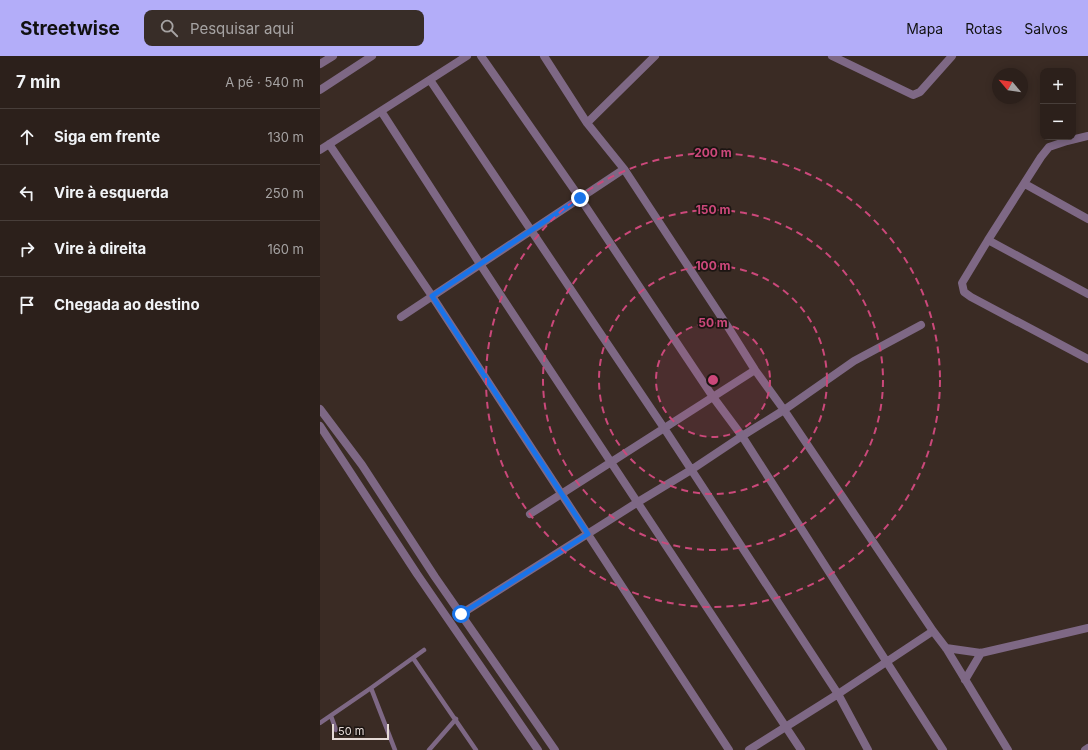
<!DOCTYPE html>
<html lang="pt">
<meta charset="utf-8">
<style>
body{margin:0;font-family:Inter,sans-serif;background:#382d28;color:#f1f3f6}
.controls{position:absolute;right:12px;top:12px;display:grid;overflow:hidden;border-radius:8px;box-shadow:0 2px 10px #0003}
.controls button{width:36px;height:36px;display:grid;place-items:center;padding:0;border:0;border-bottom:1px solid #483e3a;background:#2c201b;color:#f1f3f6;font:20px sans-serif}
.compass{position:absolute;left:672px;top:12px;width:36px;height:36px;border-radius:50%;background:#2c201b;box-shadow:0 2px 10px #0003;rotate:299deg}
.scale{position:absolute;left:12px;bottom:10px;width:57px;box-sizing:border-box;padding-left:4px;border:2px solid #e5dad6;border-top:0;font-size:11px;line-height:14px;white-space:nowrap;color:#e5dad6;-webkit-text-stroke:3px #1c1512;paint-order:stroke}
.stop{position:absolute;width:12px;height:12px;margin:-9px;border:3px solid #1a73e8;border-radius:50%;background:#fff}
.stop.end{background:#1a73e8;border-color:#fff;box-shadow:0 1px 4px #0008}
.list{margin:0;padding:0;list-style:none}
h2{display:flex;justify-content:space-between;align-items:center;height:52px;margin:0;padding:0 16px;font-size:17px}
h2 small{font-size:13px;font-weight:400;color:#a6a3a3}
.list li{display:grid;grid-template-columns:26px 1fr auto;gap:12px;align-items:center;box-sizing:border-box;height:56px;padding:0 16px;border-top:1px solid #483e3a}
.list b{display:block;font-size:15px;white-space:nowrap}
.list em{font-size:13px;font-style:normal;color:#a6a3a3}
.icon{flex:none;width:22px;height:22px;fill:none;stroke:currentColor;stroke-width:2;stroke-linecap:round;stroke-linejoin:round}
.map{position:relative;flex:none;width:768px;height:694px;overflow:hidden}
header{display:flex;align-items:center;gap:24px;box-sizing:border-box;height:56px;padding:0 20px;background:#b3adf9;color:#111}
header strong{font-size:19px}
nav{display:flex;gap:22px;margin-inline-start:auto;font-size:14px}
.search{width:280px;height:36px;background:#382d28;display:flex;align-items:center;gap:10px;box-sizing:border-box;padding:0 14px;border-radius:8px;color:#a6a3a3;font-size:15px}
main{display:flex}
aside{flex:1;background:#2c201b}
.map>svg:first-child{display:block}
</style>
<header>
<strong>Streetwise</strong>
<div class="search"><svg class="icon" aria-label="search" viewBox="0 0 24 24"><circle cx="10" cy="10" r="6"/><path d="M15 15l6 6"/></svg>Pesquisar aqui</div>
<nav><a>Mapa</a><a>Rotas</a><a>Salvos</a></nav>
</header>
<main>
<aside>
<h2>7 min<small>A pé · 540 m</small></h2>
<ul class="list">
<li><svg class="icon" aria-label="ahead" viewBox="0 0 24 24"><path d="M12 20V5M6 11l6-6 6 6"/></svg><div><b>Siga em frente</b></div><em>130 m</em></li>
<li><svg class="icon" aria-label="left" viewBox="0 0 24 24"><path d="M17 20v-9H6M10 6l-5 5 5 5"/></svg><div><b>Vire à esquerda</b></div><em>250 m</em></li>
<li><svg class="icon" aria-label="right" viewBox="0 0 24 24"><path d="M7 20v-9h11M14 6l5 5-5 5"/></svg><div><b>Vire à direita</b></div><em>160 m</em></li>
<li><svg class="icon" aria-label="arrive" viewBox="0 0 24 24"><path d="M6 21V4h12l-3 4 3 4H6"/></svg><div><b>Chegada ao destino</b></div></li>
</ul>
</aside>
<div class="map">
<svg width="768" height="694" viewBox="0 0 768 694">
<rect width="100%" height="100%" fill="#3a2b24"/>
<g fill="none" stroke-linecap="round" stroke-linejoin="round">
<path stroke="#7e6885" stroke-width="4.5" d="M 93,602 L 156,694
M 51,632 L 75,694
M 11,660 L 16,674
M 0,667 L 51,632 L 104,594
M 109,694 L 136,663"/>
<path stroke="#7e6885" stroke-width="8" d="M 161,0 L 260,142 L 393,341 L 422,380 L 623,694
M 224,0 L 267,67 L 304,113 L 408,271 L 435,314 L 464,354 L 613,575 L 626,592 L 688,694
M 512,0 L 593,39 L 600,36 L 632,0
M 0,8 L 13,0
M 110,24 L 344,372 L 518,638 L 548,694
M 0,34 L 52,0
M 61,55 L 160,208 L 481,694
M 267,67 L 335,0
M 768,80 L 747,85 L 729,91 L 721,101 L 668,184 L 642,227 L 644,236 L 651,241 L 768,303
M 9,88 L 112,240 L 409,694
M 0,94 L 147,0
M 705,128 L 768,163
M 668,184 L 768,238
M 81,261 L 304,113
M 0,353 L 42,409 L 115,521 L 235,694
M 210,458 L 435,314
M 141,558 L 318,446 L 371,414 L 422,380 L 464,354 L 534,305 L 601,269
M 626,592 L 661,597 L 768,572
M 645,624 L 661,597
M 429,694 L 518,638 L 613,575
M 765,694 L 768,692"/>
<path stroke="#7e6885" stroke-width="8" d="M 0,370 L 97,518 L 218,694"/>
</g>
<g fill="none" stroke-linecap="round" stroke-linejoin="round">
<path stroke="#1a73e8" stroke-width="5" d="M 141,558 L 268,478 L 112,240 L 260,142"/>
</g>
<circle cx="393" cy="324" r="57" fill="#cb487a" fill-opacity=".12"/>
<g fill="none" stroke="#cb487a" stroke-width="2" stroke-dasharray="7 5">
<circle cx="393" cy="324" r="57"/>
<circle cx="393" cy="324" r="114"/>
<circle cx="393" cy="324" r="170"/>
<circle cx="393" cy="324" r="227"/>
</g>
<circle cx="393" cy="324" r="6" fill="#cb487a" stroke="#1c1512" stroke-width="2"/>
<g font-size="12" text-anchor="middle" font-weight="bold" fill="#cb487a" stroke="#1c1512" stroke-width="3.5" stroke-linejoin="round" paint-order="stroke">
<text x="393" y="101">200 m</text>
<text x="393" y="158">150 m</text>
<text x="393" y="214">100 m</text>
<text x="393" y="271">50 m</text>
</g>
</svg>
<div class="controls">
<button>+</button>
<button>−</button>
</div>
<svg class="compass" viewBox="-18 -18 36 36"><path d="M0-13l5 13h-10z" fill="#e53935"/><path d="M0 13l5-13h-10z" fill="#a6a3a3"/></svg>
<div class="scale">50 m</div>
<div class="stop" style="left:141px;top:558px"></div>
<div class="stop end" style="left:260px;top:142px"></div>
</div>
</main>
